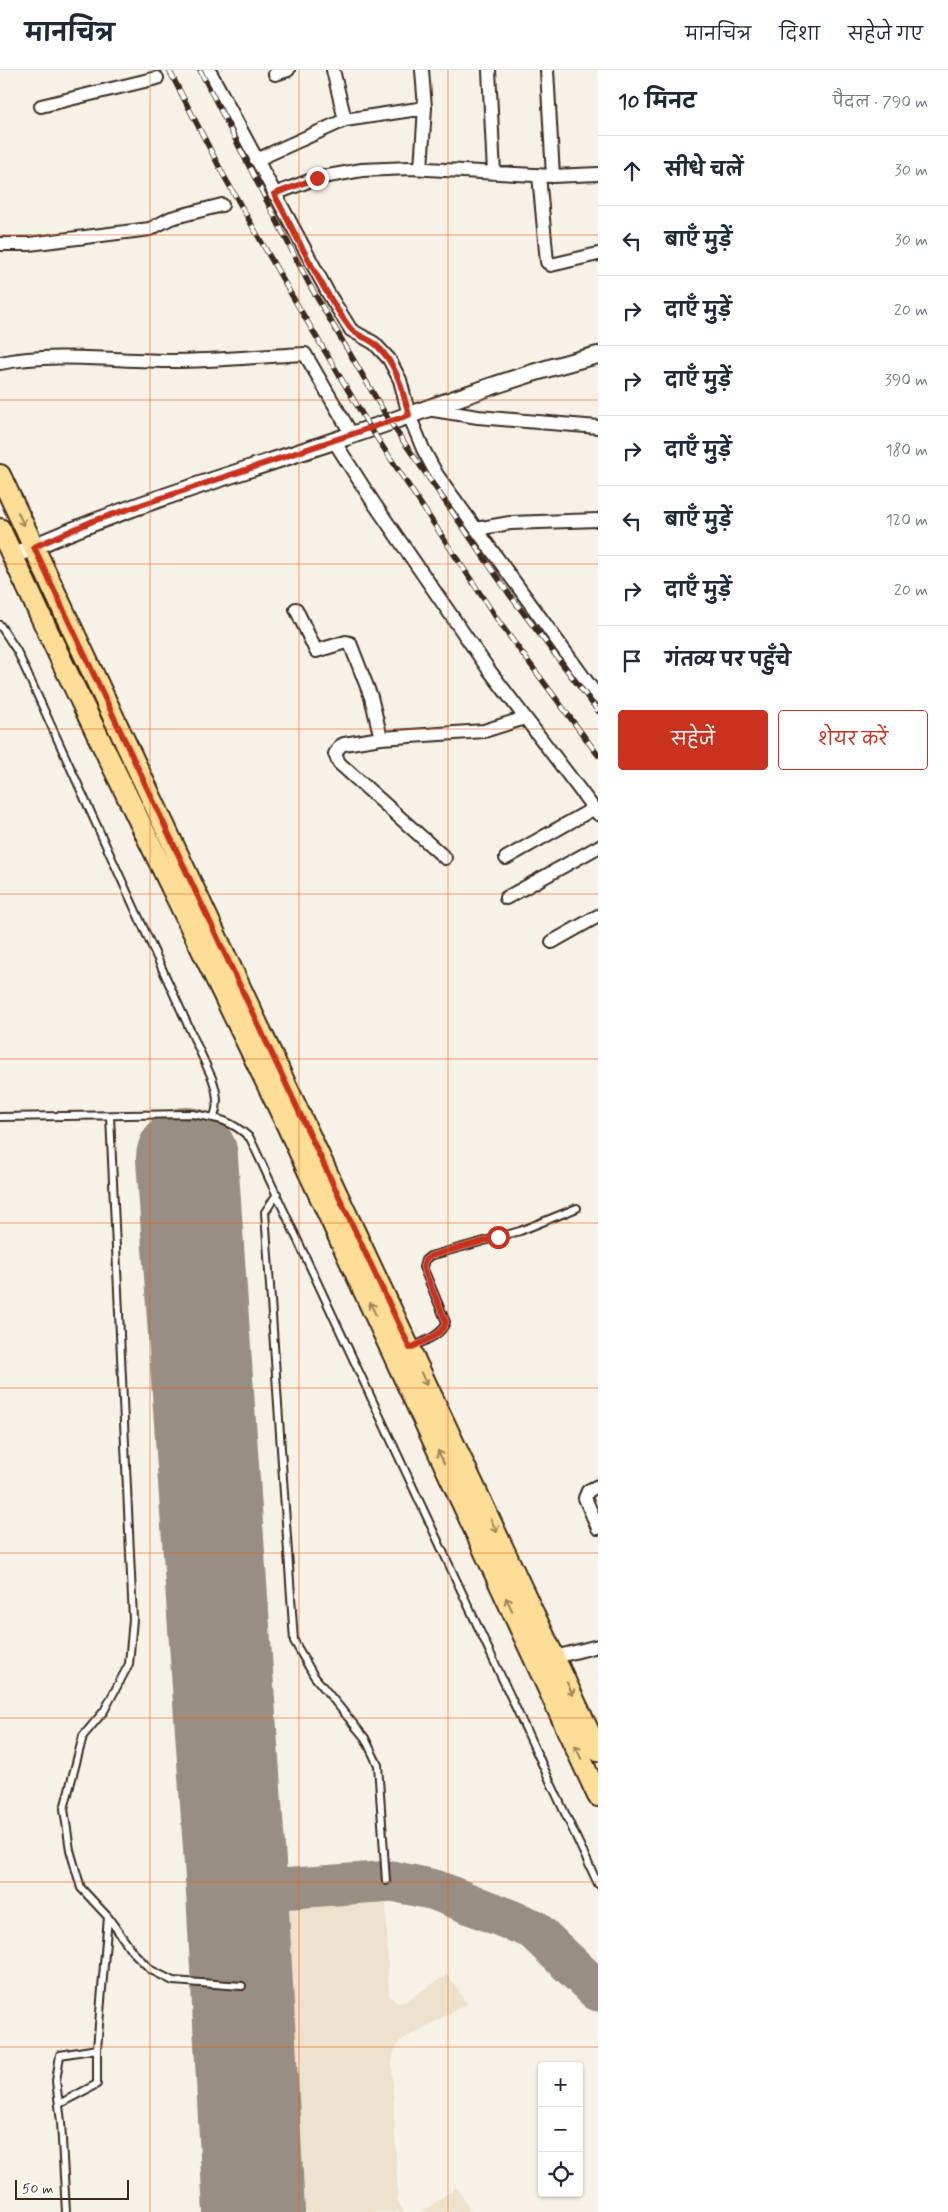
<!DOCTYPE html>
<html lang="hi">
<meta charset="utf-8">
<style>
body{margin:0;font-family:Mynerve,"Playpen Sans Deva",sans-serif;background:#f2f2f3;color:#1f2937}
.controls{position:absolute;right:15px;bottom:15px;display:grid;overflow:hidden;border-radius:5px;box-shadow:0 1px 4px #0004}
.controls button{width:45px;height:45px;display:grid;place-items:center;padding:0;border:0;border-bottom:1px solid #e0e1e3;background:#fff;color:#1f2937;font:25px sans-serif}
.scale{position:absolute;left:15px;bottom:12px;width:114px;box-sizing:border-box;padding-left:5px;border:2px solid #3b2a1e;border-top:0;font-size:14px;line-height:18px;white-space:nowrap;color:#3b2a1e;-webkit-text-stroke:4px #fff;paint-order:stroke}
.stop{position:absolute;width:15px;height:15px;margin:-11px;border:4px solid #c8321e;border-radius:50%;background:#fff}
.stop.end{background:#c8321e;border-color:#fff;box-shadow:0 1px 5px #0008}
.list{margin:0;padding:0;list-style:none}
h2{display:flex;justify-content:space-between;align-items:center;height:65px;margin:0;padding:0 20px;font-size:21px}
h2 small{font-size:16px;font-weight:400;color:#747a83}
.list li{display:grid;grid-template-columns:32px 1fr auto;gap:15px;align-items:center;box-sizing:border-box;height:70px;padding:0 20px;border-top:1px solid #e0e1e3}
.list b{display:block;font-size:19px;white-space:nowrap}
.list em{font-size:16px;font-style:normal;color:#747a83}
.actions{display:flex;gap:10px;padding:15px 20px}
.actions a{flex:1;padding:11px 0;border:1px solid #c8321e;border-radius:5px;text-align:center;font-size:18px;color:#c8321e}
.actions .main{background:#c8321e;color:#fff}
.icon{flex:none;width:28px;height:28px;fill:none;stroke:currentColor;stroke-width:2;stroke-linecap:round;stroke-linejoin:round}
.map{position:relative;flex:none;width:598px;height:2142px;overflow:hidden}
header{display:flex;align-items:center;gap:30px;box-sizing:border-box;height:70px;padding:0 25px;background:#fff;border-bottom:1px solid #e0e1e3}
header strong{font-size:24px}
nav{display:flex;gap:28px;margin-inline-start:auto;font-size:18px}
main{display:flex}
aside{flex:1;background:#fff}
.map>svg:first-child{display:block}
</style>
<header>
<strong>मानचित्र</strong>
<nav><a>मानचित्र</a><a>दिशा</a><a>सहेजे गए</a></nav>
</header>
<main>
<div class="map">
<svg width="598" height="2142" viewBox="0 0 598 2142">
<rect width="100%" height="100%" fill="#f7f2e8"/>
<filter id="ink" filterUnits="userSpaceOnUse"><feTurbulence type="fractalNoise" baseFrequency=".02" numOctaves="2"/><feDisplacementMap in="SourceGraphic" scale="10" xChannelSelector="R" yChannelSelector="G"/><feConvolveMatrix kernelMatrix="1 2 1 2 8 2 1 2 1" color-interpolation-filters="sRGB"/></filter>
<g filter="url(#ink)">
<path fill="#eee2cd" d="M 385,1791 L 389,1926 L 397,1933 L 406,1931 L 448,1904 L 467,1934 L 400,1971 L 394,1982 L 392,1993 L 398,2131 L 404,2142 L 296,2142 L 280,1801 Z
M 457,2117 L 471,2142 L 421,2142 Z"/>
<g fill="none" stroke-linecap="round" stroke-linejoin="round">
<path stroke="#998e83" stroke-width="41" d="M 237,1822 L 392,1811 L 435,1820 L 533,1859 L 598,1921"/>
<path stroke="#998e83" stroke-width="102" d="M 187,1088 L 237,1822 L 254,2142"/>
<defs>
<path id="service" d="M 0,555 L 17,581 L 40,631 L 212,1008 C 217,1022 219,1033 214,1047
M 110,1046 L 133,1549 L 129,1594 L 104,1641 L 83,1666 L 64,1739 L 70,1780 L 81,1818 L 108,1847 L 132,1881 L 151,1900 L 173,1911 L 242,1916
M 0,1047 L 192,1044 C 218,1048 231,1050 250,1068 L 598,1814
M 277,1124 L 265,1142 L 294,1571 L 314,1606 L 365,1668 L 378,1695 L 386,1811
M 411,1278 C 423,1271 442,1266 446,1252 L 423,1197 L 425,1190 L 430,1186 L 520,1161 L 577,1138
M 59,2034 L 97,2014 L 97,1979 L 108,1847
M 66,2142 L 61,2052 L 56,2011 L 60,1985 L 97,1979"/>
<path id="minor" d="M 209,0 L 328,223 L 351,260 L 374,273 L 389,289 L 400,310 L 409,345 L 423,379 L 437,405 L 598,627
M 333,0 L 345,50
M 489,0 L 494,103
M 547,0 L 553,106
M 275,4 L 288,0
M 41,36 L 157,8
M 256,90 L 345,50 L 425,38
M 421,98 L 425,38 L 422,0
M 539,105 L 547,192 L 551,195 L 598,184
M 274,124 L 317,108 L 362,100 L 410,98 L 553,106 L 598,104
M 0,174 L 29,174 L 150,159 L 171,148 L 222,135
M 0,293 C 56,282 115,291 172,291 C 216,291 261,286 305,284 L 352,365
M 427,339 L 478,347 L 598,357
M 334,371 L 373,432 L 489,600 L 598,744
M 476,459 L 510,453 L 598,450
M 296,539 L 316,581 L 346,572 L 350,573 L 371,627 L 381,668
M 445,788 L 339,693 L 335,684 L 340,676 L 344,674 L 381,668 L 484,661 L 525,648
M 506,788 L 593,739
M 506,828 L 598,777
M 552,872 L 598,846
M 598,1416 L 588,1421 L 585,1428 L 598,1458
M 547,1587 L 555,1587 L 598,1576"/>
<path id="tertiary" d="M 13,486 C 118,438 230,406 340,369 C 425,341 510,306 598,285"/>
<path id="primary" d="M 0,405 L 598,1681
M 0,459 L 63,594 L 285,1051 L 598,1726"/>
</defs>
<use href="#service" stroke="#3b2a1e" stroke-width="10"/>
<use href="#minor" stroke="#3b2a1e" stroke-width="16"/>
<use href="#tertiary" stroke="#3b2a1e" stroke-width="20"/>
<use href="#primary" stroke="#3b2a1e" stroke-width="24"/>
<use href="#service" stroke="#fff" stroke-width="6"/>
<use href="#minor" stroke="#fff" stroke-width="12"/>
<use href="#tertiary" stroke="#fff" stroke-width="16"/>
<use href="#primary" stroke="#fedd96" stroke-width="20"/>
<defs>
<path id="rail" d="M 169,0 L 224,106 L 291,224 L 371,359 L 499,552 L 598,685
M 200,0 L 309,214 L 390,352 L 509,524 L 598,641"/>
</defs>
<use href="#rail" stroke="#3b2a1e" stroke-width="5.5"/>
<use href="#rail" stroke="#fff" stroke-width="4" stroke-dasharray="11" stroke-linecap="butt"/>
</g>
<defs><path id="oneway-shaft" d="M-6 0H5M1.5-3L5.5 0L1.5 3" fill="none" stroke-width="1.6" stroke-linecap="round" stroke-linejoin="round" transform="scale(1.25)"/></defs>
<g stroke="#9c845a">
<use href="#oneway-shaft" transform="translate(21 449) rotate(65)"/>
<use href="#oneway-shaft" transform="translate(373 1239) rotate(-115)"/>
<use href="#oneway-shaft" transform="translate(424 1309) rotate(65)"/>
<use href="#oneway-shaft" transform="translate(441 1387) rotate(-115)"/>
<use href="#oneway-shaft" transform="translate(494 1456) rotate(65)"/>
<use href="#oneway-shaft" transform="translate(509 1534) rotate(-115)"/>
<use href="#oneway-shaft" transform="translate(570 1619) rotate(65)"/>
<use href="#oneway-shaft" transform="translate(578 1682) rotate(-115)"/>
</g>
</g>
<g fill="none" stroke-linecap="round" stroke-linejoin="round" filter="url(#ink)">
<path stroke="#c8321e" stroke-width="6" d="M 317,108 L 274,124 C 298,168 320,217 350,258 C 355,265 368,268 375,274 C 397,293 402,319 409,345 L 93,451 L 34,477 L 410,1278 C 422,1272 442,1266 446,1252 L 423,1197 L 425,1190 L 430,1186 L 498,1167"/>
</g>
<path fill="none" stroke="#e8590c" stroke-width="1" stroke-opacity="0.55" d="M 150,0 L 150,2142M 299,0 L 299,2142M 448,0 L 448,2142M 0,165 L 598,165M 0,330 L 598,330M 0,494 L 598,494M 0,659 L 598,659M 0,824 L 598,824M 0,989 L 598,989M 0,1153 L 598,1153M 0,1318 L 598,1318M 0,1483 L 598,1483M 0,1648 L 598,1648M 0,1812 L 598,1812M 0,1977 L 598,1977"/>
</svg>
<div class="controls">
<button>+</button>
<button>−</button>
<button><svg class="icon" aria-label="locate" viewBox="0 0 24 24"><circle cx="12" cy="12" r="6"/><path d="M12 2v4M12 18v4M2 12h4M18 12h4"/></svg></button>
</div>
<div class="scale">50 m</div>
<div class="stop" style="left:498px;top:1167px"></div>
<div class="stop end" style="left:317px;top:108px"></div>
</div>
<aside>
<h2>10 मिनट<small>पैदल · 790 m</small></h2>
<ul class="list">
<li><svg class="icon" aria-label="ahead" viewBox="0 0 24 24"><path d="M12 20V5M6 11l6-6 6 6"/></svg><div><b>सीधे चलें</b></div><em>30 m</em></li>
<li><svg class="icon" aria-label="left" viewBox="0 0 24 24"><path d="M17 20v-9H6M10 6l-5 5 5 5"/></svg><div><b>बाएँ मुड़ें</b></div><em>30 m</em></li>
<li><svg class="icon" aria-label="right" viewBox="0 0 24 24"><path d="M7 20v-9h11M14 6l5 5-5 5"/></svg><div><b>दाएँ मुड़ें</b></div><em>20 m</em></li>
<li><svg class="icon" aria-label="right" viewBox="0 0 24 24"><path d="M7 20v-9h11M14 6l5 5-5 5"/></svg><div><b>दाएँ मुड़ें</b></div><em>390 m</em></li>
<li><svg class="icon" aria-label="right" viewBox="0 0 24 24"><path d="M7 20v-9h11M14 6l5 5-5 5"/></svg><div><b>दाएँ मुड़ें</b></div><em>180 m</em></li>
<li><svg class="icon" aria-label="left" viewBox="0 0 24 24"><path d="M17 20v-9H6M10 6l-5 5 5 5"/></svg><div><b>बाएँ मुड़ें</b></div><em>120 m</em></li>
<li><svg class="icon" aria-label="right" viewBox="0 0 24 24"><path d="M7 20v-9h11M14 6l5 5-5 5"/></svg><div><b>दाएँ मुड़ें</b></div><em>20 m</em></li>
<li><svg class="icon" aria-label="arrive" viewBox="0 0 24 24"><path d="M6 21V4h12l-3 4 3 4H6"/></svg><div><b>गंतव्य पर पहुँचे</b></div></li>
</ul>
<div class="actions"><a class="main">सहेजें</a><a>शेयर करें</a></div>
</aside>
</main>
